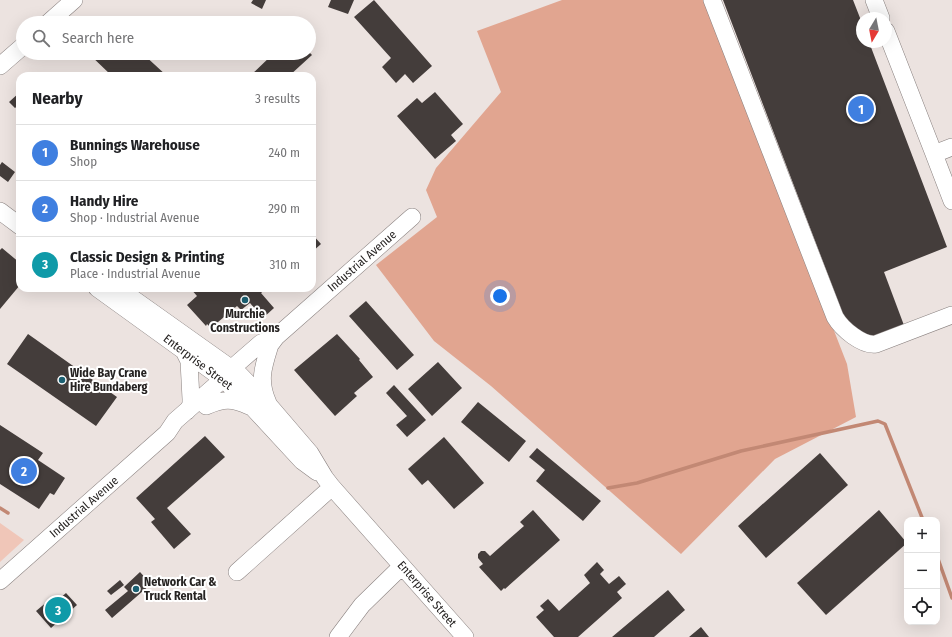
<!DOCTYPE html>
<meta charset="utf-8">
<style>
body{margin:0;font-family:"Fira Sans Condensed",sans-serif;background:#f2f2f2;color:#202124}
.controls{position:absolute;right:12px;bottom:12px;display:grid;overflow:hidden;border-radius:8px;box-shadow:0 4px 16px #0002}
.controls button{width:36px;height:36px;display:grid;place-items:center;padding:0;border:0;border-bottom:1px solid #e0e0e0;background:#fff;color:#202124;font:20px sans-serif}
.compass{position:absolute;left:856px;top:12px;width:36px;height:36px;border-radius:50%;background:#fff;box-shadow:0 4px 16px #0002;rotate:190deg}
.you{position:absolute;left:500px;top:296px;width:14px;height:14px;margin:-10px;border:3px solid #fff;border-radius:50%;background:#1a73e8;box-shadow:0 0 0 6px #1a73e833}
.badge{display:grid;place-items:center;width:26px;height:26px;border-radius:50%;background:#1c6072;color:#fff;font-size:13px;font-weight:700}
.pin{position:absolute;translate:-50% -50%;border:2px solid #fff;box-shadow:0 1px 4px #0006}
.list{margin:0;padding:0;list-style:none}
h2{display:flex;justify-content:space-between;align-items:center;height:52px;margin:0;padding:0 16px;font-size:17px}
h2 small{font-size:13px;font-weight:400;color:#757577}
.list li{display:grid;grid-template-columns:26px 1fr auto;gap:12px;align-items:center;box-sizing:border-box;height:56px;padding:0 16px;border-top:1px solid #e0e0e0}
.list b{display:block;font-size:15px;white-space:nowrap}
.list p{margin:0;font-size:13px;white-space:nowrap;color:#757577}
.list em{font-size:13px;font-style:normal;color:#757577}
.icon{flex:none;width:22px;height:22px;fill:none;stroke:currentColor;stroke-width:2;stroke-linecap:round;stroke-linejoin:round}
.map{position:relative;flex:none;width:952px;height:637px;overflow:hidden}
.search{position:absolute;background:#fff;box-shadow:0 4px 16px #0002;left:16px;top:16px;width:300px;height:44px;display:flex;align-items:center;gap:10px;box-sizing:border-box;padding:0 14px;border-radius:22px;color:#757577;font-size:15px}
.panel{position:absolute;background:#fff;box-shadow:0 4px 16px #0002;left:16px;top:72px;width:300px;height:220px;border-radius:12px}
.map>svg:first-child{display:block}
</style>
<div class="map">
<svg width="952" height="637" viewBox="0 0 952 637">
<rect width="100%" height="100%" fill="#ece3e0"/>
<path fill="#f0c6b8" d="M 0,523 L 24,540 L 0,562 Z"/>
<path fill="#e1a590" d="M 562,0 L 705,0 L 847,364 L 856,417 L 775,459 L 681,554 L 491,386 L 434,341 L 376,265 L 437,217 L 426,190 L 436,168 L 501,92 L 477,31 Z"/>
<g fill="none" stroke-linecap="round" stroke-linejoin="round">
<path stroke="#c28874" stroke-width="3.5" d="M 608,488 L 637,483 L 741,451 L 878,421 L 885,424 L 923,520
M 0,508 L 8,513
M 937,556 L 952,598"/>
</g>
<path fill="#443d3b" d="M 253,0 L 266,0 L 262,9 L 251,3 Z
M 331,0 L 354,0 L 348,14 L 328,7 Z
M 374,0 L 432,66 L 413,83 L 405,74 L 396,83 L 382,67 L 391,58 L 354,17 Z
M 723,0 L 853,0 L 862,23 L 862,42 L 869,42 L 947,247 L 884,272 L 905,328 L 872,341 L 846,322 Z
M 103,16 L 110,23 L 96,23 Z
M 88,53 L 142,53 L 167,76 L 112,76 Z
M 274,53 L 310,53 L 312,55 L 289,76 L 252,76 L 251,75 Z
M 20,92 L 20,104 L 15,108 L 9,102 Z
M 435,92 L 463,124 L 451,135 L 456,141 L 435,159 L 397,116 L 417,98 L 422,103 Z
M 2,162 L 15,172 L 8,182 L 0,176 L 0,165 Z
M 312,234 L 321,244 L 312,252 Z
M 2,248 L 20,263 L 20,285 L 0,309 L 0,250 Z
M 190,288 L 267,288 L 261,293 L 274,308 L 263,318 L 250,303 L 241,310 L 237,306 L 211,328 L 207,324 L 206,326 L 187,305 L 197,296 Z
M 366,301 L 414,355 L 397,370 L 349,316 Z
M 28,334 L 117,397 L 96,426 L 7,364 Z
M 337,334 L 360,359 L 359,360 L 373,377 L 354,393 L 357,396 L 335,416 L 294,370 Z
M 438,362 L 462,388 L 432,416 L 408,389 Z
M 394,385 L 426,420 L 407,437 L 396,425 L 407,416 L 386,393 Z
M 478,402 L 526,441 L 509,462 L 461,422 Z
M 0,425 L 43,453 L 38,460 L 65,478 L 54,495 L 50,493 L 39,509 L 0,484 Z
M 205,436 L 225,457 L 167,508 L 191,534 L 174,549 L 151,522 L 155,519 L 136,498 Z
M 444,437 L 484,483 L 454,509 L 428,480 L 422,485 L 408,469 Z
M 537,448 L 601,501 L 583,521 L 536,481 L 545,470 L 529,457 Z
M 820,453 L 848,485 L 766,558 L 738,526 Z
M 533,510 L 560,540 L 505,589 L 504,588 L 501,591 L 479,567 L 483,564 L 478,558 L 478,554 L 481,551 L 485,551 L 490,556 L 524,526 L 520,522 Z
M 879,510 L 907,543 L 826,615 L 797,583 Z
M 597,562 L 604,570 L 600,574 L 609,584 L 619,576 L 626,584 L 617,592 L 622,598 L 578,637 L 554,637 L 536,617 L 544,610 L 540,606 L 548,599 L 559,611 L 590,583 L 584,575 Z
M 140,572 L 151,584 L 112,618 L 105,610 L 128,591 L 124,587 Z
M 120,580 L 124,585 L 111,595 L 107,591 Z
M 668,590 L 685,610 L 654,637 L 612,637 Z
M 66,593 L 77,605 L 51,628 L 36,611 L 54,596 L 58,600 Z
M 701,627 L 709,637 L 689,637 Z"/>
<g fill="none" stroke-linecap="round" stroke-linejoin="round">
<defs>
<path id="minor" d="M 712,0 L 835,317 C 842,329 862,346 876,344 L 952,315
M 874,0 L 881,18
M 48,23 L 74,0
M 886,31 L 934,154
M 0,66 L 23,46
M 952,147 L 934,154 L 952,201
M 0,211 L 20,226
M 97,288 L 223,379 L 253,408 L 302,461 L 317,472
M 118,288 L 239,374 L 268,404 L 310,453 L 325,478 L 332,487 L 465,637
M 270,345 L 276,337 L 412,217
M 184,351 L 189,361 L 191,399 L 191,405 L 187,411
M 268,403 C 258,381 263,367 270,345
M 206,406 C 224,399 231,398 249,406
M 237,572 L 332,487
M 0,581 L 167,433 L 175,421 L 223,379 L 231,369 L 261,343 L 276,337
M 338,637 L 362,605 L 402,566"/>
</defs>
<use href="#minor" stroke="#8a8280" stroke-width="18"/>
<use href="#minor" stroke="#fff" stroke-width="17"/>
</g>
<g fill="#1c6072" stroke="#fff" stroke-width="1.5">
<circle cx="245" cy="300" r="4"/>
<circle cx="62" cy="380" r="4"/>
<circle cx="136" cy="589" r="4"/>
</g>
<g text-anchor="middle" stroke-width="4" stroke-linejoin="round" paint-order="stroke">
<g font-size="12" fill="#262322" stroke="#fff">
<text transform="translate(362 261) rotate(-41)" y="4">Industrial Avenue</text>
<text transform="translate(198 362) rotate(37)" y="4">Enterprise Street</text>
<text transform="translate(84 507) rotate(-41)" y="4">Industrial Avenue</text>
<text transform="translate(427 594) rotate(49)" y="4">Enterprise Street</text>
</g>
<g font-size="12" font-weight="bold" fill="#262322" stroke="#fff" text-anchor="start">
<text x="245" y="318" text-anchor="middle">Murchie<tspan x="245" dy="14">Constructions</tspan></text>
<text x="70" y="377">Wide Bay Crane<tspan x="70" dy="14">Hire Bundaberg</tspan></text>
<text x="144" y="586">Network Car &amp;<tspan x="144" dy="14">Truck Rental</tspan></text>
</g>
</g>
</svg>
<div class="controls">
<button>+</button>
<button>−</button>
<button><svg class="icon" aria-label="locate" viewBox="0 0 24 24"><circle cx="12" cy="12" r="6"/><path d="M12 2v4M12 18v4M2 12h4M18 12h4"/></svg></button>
</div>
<svg class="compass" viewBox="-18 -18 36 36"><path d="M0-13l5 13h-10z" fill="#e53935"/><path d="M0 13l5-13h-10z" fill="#757577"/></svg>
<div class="you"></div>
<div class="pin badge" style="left:861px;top:109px;background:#3f7fe0">1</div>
<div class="pin badge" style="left:24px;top:471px;background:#3f7fe0">2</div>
<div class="pin badge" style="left:58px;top:610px;background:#0f9aa8">3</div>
<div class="search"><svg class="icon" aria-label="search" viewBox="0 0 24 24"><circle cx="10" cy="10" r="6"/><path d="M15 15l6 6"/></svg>Search here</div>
<section class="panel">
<h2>Nearby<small>3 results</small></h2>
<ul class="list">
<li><span class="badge" style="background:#3f7fe0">1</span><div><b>Bunnings Warehouse</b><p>Shop</p></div><em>240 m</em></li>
<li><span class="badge" style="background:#3f7fe0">2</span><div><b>Handy Hire</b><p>Shop · Industrial Avenue</p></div><em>290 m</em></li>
<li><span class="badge" style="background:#0f9aa8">3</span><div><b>Classic Design &amp; Printing</b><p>Place · Industrial Avenue</p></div><em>310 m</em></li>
</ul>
</section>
</div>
